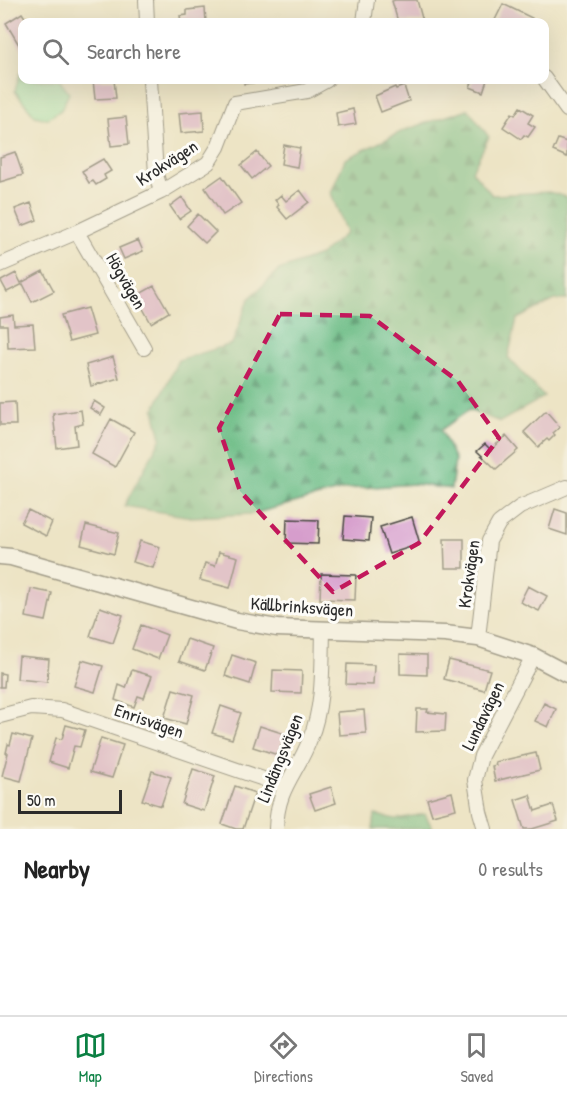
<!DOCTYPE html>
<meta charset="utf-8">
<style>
body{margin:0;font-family:"Patrick Hand",sans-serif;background:#f2f2f2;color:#222}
.scale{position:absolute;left:18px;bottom:15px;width:104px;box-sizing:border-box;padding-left:6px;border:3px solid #2b2b2b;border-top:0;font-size:16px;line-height:21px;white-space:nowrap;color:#2b2b2b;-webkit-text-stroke:4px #fdfcf7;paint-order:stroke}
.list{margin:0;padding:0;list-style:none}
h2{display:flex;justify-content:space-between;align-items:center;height:78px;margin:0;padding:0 24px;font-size:26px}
h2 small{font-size:20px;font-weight:400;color:#767676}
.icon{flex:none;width:33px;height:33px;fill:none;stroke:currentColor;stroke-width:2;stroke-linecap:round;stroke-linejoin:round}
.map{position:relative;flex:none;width:567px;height:829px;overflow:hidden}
.search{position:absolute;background:#fff;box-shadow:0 6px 24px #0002;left:18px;right:18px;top:18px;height:66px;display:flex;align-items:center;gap:15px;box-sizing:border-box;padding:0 21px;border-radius:12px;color:#767676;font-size:22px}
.sheet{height:186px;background:#fff}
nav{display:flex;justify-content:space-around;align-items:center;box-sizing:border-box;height:84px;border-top:2px solid #e0e0e0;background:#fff;font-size:16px;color:#767676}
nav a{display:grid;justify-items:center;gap:3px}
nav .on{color:#0b8043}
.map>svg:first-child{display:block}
</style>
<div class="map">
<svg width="567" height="829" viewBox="0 0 567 829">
<defs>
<pattern id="forest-firs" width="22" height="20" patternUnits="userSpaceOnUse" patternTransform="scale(1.5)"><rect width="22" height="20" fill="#6ebd87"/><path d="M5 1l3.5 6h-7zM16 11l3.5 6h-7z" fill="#5b9a6f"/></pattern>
</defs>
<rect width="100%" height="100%" fill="#fdfcf7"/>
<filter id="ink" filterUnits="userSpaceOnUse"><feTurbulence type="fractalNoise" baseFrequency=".0167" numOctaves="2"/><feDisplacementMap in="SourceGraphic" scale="12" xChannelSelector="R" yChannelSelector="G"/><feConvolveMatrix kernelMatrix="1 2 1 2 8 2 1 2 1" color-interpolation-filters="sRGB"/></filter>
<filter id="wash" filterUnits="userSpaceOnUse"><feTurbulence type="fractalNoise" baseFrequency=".008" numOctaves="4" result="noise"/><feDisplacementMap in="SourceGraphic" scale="24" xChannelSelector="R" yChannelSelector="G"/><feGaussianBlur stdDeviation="1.35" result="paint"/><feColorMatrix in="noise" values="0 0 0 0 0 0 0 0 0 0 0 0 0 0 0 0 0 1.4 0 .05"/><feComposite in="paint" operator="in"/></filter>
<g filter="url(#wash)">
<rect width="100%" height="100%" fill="#ede4c5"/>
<path fill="#89dea1" stroke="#5a8466" stroke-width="1.5" d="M 21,70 L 22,80 L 59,80 L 69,93 L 61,110 L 47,119 L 35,116 L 15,91 Z"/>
<path fill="url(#forest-firs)" stroke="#4c7459" stroke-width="1.5" d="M 468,109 L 489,137 L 472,171 L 492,195 L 549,192 L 567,197 L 567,300 L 555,300 L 517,319 L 508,357 L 544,397 L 500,422 L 469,410 L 441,430 L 455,460 L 451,489 L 414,484 L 346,489 L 252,514 L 191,517 L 124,506 L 161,438 L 154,410 L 178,360 L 232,344 L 249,299 L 279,270 L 320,255 L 346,233 L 331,193 L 345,159 L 405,130 Z
M 425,814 L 433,829 L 373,829 L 375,815 L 396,819 Z"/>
<g id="blocks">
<path fill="#d69dcc" d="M 395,0 L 417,0 L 423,22 L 398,22 L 392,1 Z
M 503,4 L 532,18 L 530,22 L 494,22 Z
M 205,8 L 206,22 L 181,22 L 180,16 L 187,15 L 187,10 Z
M 22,13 L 28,22 L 22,22 L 22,50 L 6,23 Z
M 93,80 L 114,80 L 116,98 L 95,99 Z
M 244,80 L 269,80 L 269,81 L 244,84 Z
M 473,80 L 487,80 L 483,92 L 470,87 Z
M 404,86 L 409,101 L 381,112 L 375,96 L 395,87 L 396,89 Z
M 520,107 L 533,115 L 528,123 L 535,127 L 528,137 L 524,135 L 521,139 L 503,127 L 512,113 L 515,115 Z
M 353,109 L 356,124 L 338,127 L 336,113 Z
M 203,111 L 204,131 L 181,133 L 179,113 Z
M 126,117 L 129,144 L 111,146 L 108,119 Z
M 558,139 L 567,142 L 567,157 L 553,151 Z
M 284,145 L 300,148 L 297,167 L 281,164 Z
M 15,152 L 23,175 L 0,182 L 0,157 Z
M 257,152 L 268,166 L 252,179 L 241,165 Z
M 103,159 L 111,171 L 104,175 L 106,179 L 96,185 L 93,181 L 89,183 L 82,171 Z
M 222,176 L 241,203 L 223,215 L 205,188 Z
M 300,190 L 309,202 L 287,219 L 277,207 L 279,205 L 275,200 L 281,195 L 286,201 Z
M 182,197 L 191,211 L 179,219 L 170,206 Z
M 31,203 L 37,220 L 22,226 L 15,209 Z
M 198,214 L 216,232 L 205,243 L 187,226 Z
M 138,240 L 143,251 L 124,259 L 119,248 Z
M 43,271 L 54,291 L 32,302 L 23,284 L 7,292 L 1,281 L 16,273 L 21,283 Z
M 154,286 L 169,312 L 151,323 L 136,296 Z
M 87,308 L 95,335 L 69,342 L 61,315 Z
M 13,315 L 14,325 L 33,324 L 35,347 L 8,348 L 7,325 L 0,325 L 0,317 Z
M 113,357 L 119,378 L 91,386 L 86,365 Z
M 94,401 L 105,408 L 101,415 L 90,408 Z
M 15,402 L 16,425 L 0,425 L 0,403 Z
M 81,410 L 83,424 L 75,426 L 77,445 L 57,448 L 53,414 Z
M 546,411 L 560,427 L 553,433 L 555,435 L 549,441 L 547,439 L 538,447 L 524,432 Z
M 111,419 L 134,432 L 115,467 L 92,454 Z
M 506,436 L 518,450 L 496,469 L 477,451 L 485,444 L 491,450 Z
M 555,509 L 567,513 L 567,535 L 549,529 Z
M 28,510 L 52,522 L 46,536 L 21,523 Z
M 345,516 L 371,518 L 369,541 L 343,539 Z
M 412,517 L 420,544 L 389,554 L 380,527 Z
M 287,519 L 319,520 L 318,544 L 286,543 Z
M 86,525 L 119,533 L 114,554 L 81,545 Z
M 444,539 L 464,539 L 464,568 L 445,568 Z
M 140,541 L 160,547 L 153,568 L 133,562 Z
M 219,552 L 238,557 L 230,588 L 200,580 L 205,563 L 215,566 Z
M 321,574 L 356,575 L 355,600 L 320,599 Z
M 528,586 L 547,596 L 539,611 L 520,602 Z
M 31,589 L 52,593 L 46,621 L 26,617 Z
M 100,607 L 123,615 L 113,643 L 90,636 Z
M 141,625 L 167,635 L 158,659 L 132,649 Z
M 187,639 L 213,648 L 205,670 L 179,661 Z
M 400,654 L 427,655 L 427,675 L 400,674 Z
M 232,655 L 256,663 L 250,684 L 225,676 Z
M 19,656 L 49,659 L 47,682 L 17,679 Z
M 82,660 L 103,666 L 95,692 L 74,686 Z
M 449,660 L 490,670 L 484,690 L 444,679 Z
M 347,664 L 374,665 L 373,685 L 346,684 Z
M 132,670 L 152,676 L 144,698 L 138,696 L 134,707 L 115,700 L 119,685 L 126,688 Z
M 273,670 L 302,671 L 301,693 L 272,692 Z
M 0,673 L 5,674 L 4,687 L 0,687 Z
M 173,689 L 194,695 L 186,724 L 164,718 Z
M 544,703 L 556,709 L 548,727 L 535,721 Z
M 221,706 L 241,713 L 232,739 L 212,733 Z
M 417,709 L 428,709 L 427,712 L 446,714 L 445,731 L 416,732 Z
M 364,710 L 366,733 L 339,735 L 337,712 Z
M 66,725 L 85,730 L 80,747 L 74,746 L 68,768 L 49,762 L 56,738 L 62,739 Z
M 260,726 L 285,734 L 278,755 L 253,747 Z
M 13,734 L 32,739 L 21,781 L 2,776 L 8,753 L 6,753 L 8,744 L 10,745 Z
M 101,738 L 123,745 L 112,778 L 90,772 Z
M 536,753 L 540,770 L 495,781 L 492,766 L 496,765 L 495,762 Z
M 193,769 L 215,776 L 204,811 L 182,804 Z
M 152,771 L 171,777 L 161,806 L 142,800 Z
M 235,786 L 255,793 L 243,829 L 236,829 L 222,824 Z
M 331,787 L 336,803 L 315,810 L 309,794 Z
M 452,792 L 456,809 L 432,815 L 427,799 Z
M 530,795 L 535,811 L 553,805 L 558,821 L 532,829 L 524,829 L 515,800 Z"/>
</g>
</g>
<g filter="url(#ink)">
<use href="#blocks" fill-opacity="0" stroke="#484742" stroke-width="1.5"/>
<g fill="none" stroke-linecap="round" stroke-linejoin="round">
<defs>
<path id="minor" d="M 146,0 L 147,22
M 364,22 L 367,0
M 544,78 L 567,110
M 150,80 L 156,174 L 161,192
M 77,232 L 144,348
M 0,265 L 77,232 L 161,192 L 208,163 L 218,147 L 235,103 L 307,91 L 327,80
M 478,638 L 489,541 L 499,523 L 520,507 L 567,487
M 0,716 L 31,708 L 62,710 L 284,786
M 276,829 C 277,787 297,774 310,739 C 324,705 322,666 323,630
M 485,829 L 480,812 L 475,780 L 481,756 L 533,656"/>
<path id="tertiary" d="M 0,556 L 11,557 L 237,621 L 277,628 L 445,634 L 478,638 L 533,656 L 567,674"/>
</defs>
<use href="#minor" stroke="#484742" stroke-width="16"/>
<use href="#tertiary" stroke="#484742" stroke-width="19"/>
<use href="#minor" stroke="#fff" stroke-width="14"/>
<use href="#tertiary" stroke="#fff" stroke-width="16"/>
</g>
</g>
<path d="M0 0H567V829H0ZM 280,314 L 370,316 L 458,381 L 499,438 L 419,543 L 333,592 L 240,491 L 219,428 Z" fill="#ede4c5" fill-opacity=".55" fill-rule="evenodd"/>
<path fill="none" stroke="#c2185b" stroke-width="4.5" stroke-dasharray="12 8" stroke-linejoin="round" d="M 280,314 L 370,316 L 458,381 L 499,438 L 419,543 L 333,592 L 240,491 L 219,428 Z"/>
<g text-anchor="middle" stroke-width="6" stroke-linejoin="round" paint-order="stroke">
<g font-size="18" fill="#2b2b2b" stroke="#fdfcf7">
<text transform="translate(167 163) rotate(-33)" y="6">Krokvägen</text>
<text transform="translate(126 281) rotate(60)" y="6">Högvägen</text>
<text transform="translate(469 574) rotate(-82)" y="6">Krokvägen</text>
<text transform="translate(302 607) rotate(4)" y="6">Källbrinksvägen</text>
<text transform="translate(483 716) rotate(-64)" y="6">Lundavägen</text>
<text transform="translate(149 721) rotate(19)" y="6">Enrisvägen</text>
<text transform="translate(280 758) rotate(-68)" y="6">Lindängsvägen</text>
</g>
</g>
</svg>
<div class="scale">50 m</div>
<div class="search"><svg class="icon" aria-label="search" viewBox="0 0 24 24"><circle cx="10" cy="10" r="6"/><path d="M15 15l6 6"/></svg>Search here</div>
</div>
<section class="sheet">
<h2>Nearby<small>0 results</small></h2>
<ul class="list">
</ul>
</section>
<nav>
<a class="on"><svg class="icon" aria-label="map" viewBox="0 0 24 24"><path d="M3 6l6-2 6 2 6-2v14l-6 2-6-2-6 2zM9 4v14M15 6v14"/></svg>Map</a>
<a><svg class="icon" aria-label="directions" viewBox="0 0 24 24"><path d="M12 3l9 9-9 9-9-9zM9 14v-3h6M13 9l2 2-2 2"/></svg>Directions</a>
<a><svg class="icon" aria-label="saved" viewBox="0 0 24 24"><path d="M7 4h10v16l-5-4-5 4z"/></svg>Saved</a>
</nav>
